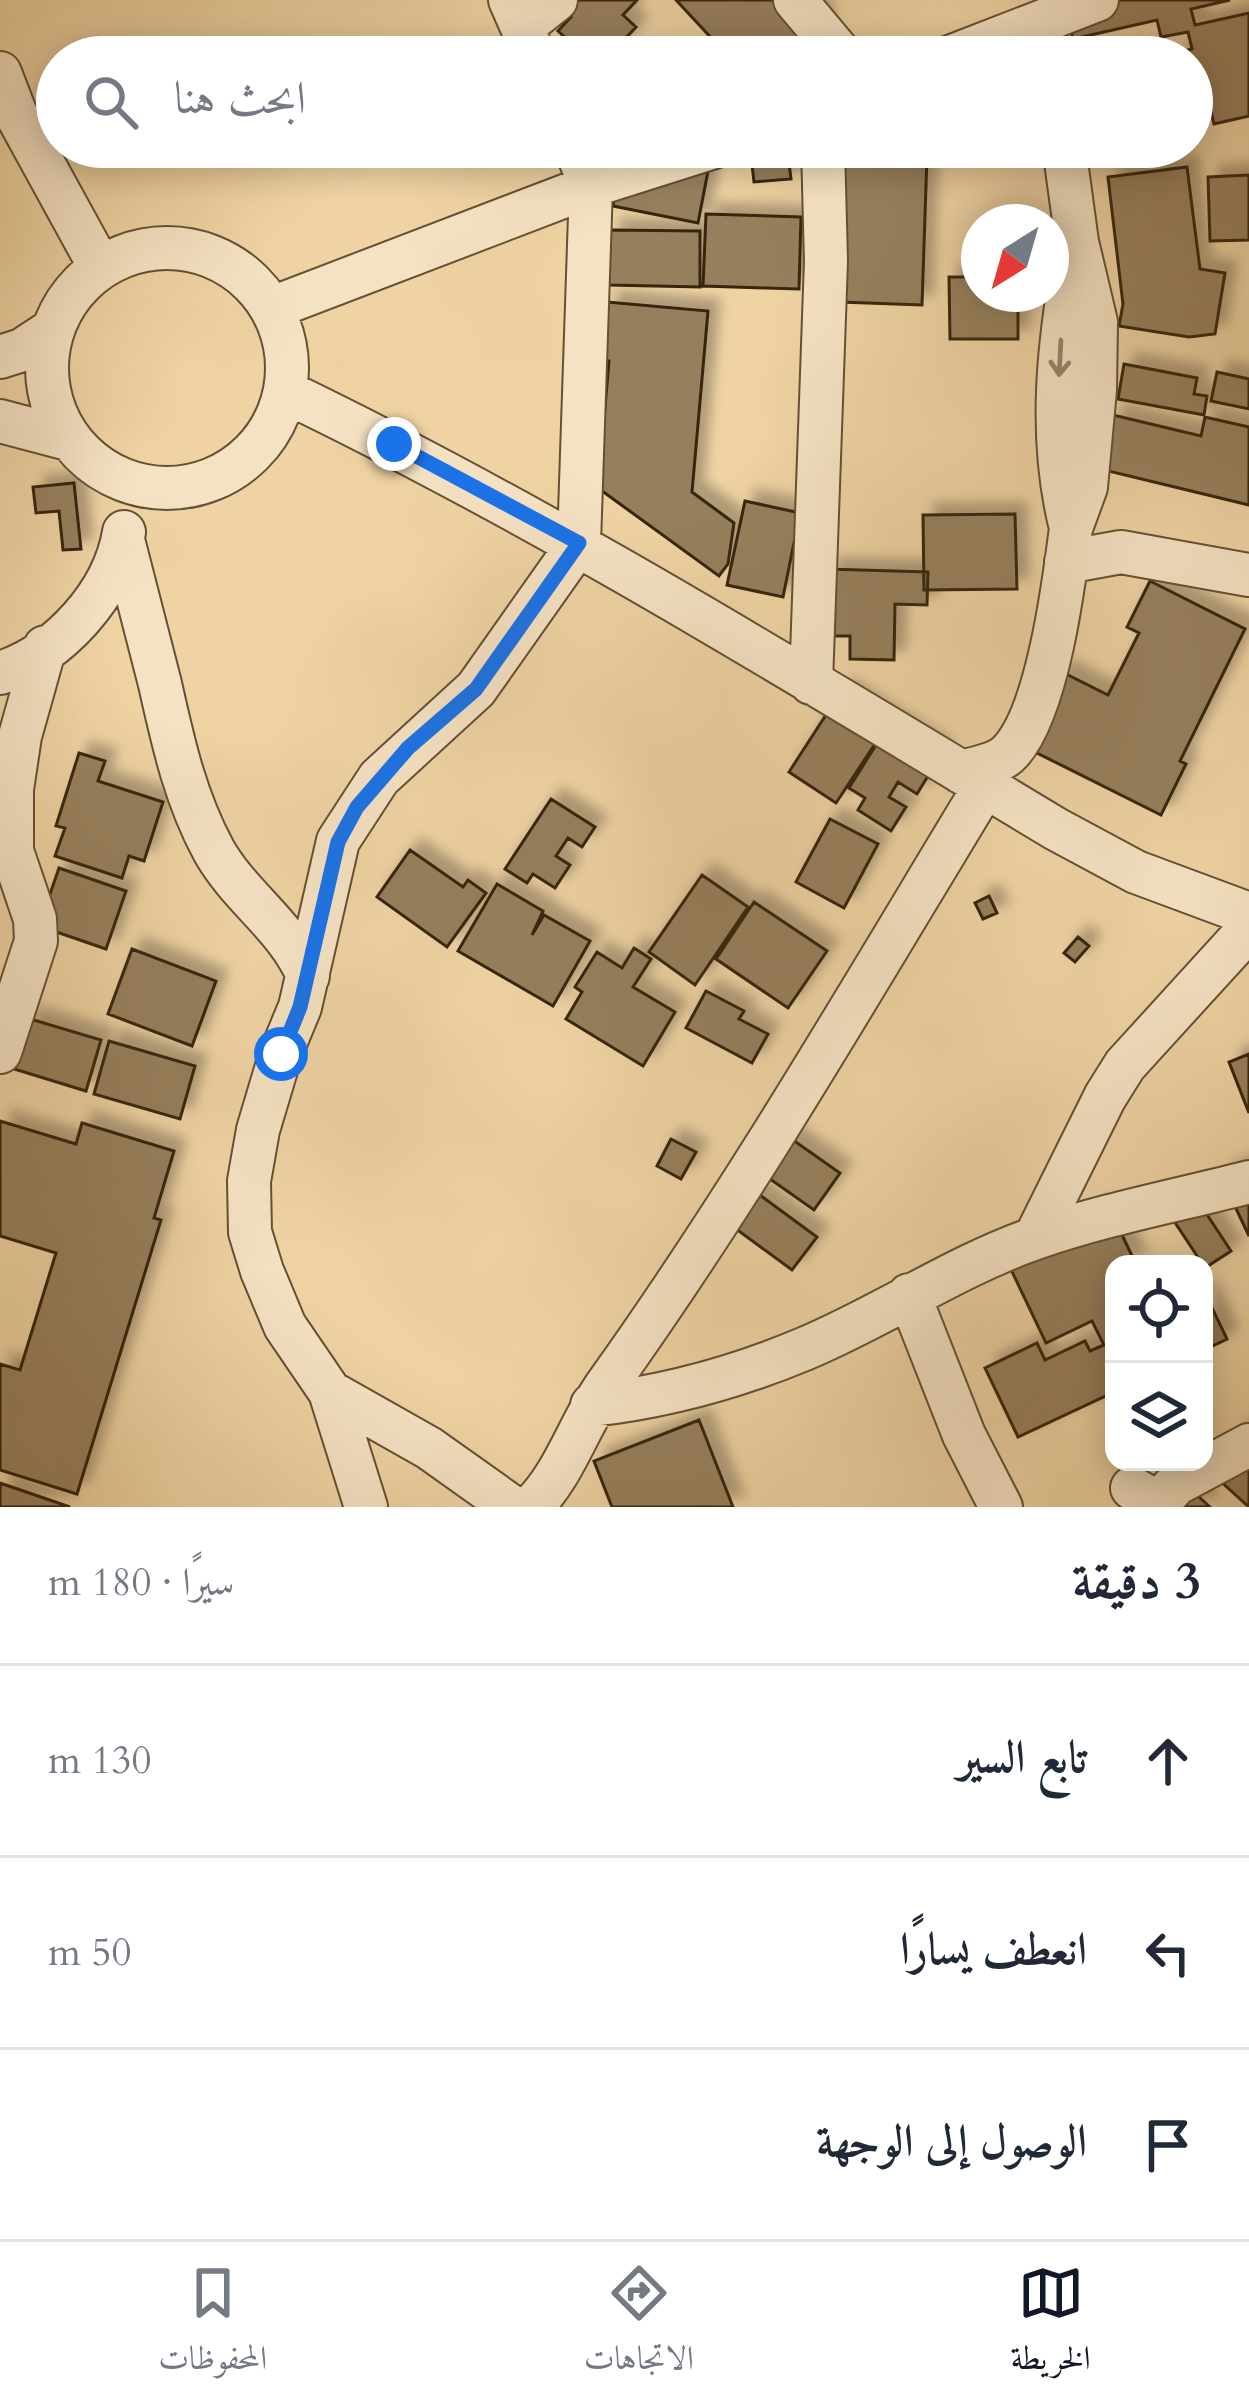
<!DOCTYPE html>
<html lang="ar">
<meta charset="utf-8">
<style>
body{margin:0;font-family:Cardo,Amiri,serif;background:#f2f2f3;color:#1f2937;direction:rtl}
.controls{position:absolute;right:36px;bottom:36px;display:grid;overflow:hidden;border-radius:24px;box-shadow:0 6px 30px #0003}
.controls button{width:108px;height:108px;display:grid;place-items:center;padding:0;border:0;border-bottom:3px solid #e0e1e3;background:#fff;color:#1f2937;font:60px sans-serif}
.compass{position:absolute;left:961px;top:204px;width:108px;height:108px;border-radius:50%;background:#fff;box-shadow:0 6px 30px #0003;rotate:217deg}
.stop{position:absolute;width:36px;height:36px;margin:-27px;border:9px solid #1a73e8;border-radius:50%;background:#fff}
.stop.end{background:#1a73e8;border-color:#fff;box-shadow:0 3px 12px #0008}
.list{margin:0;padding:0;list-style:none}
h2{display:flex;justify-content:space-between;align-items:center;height:156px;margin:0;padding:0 48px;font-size:51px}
h2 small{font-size:39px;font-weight:400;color:#747a83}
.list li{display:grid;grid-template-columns:78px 1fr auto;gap:36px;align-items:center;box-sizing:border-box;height:192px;padding:0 48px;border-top:3px solid #e0e1e3}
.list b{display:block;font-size:45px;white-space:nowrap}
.list em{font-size:39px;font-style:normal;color:#747a83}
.icon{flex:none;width:66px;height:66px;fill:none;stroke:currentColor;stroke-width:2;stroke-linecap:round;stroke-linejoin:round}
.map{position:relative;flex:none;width:1249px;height:1507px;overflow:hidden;direction:ltr}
.search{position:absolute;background:#fff;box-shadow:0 6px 30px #0003;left:36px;right:36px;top:36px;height:132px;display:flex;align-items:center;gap:30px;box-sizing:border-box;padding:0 42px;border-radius:66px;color:#747a83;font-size:45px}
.sheet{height:732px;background:#fff}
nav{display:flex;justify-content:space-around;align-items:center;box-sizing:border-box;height:168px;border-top:3px solid #e0e1e3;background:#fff;font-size:33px;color:#747a83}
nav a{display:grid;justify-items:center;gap:6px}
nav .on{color:#111827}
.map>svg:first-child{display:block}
</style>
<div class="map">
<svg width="1249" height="1507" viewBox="0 0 1249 1507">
<defs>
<filter id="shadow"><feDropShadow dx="11" dy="-11" stdDeviation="6" flood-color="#0004"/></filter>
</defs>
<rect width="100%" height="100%" fill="#efd3a3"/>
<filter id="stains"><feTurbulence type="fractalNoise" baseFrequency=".00167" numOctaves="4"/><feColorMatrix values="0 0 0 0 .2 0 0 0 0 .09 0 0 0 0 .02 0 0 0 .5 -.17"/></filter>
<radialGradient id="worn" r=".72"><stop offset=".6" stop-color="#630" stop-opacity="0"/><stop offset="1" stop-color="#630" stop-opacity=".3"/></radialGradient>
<path fill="#967f5c" stroke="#36250f" stroke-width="3" filter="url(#shadow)" d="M 554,0 L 637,0 L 623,15 L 636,27 L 608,57 L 586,57 L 558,31 L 571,17 Z
M 676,0 L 811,0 L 826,25 L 764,57 L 729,57 Z
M 1063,0 L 1230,0 L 1191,9 L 1195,25 L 1249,13 L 1249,116 L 1214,124 L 1201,70 L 1192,72 L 1192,57 L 1176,57 L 1175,53 L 1192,49 L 1188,32 L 1161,37 L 1157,20 L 1073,39 Z
M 750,147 L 787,147 L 791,179 L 754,182 Z
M 1093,147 L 1156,147 L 1098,164 Z
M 623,149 L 709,166 L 698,223 L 613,206 Z
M 844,153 L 927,156 L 922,305 L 840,302 Z
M 1187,167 L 1200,269 L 1225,273 L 1215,334 L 1189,337 L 1119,326 L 1123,304 L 1108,177 Z
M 1249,175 L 1249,240 L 1210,241 L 1208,177 Z
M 706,214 L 801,217 L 799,289 L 703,286 Z
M 610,230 L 700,231 L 700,287 L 609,285 Z
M 976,264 L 979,264 L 979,294 L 1018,294 L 1018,339 L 950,339 L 949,277 L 976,277 Z
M 607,302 L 708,311 L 692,492 L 734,523 L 728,564 L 719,576 L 598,488 L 609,361 L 603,360 Z
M 1124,364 L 1197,378 L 1194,394 L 1207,396 L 1204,415 L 1118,399 Z
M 1217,372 L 1249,379 L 1249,409 L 1211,401 Z
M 1113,415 L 1201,436 L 1205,417 L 1249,427 L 1249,505 L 1100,469 Z
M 74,483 L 81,549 L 63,550 L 59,511 L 36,513 L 33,487 Z
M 745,501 L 800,513 L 783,597 L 727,585 Z
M 1015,514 L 1017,589 L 924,590 L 923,515 Z
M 827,569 L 928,572 L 927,605 L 895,604 L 894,660 L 850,659 L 850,636 L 826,636 Z
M 1150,581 L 1245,629 L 1180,761 L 1186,764 L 1161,815 L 1023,746 L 1060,671 L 1108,695 L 1139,633 L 1127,627 Z
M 842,690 L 890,721 L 836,803 L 789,772 Z
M 891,721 L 942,753 L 917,794 L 898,782 L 889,797 L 906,807 L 891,831 L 858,810 L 865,798 L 849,788 Z
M 79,753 L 105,761 L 98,781 L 163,802 L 144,861 L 129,856 L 122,878 L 55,856 L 65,828 L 56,826 Z
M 551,799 L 595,827 L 582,847 L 568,838 L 556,856 L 570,865 L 555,888 L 533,874 L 527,883 L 505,869 Z
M 830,819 L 878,844 L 844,908 L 796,882 Z
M 410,850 L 463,887 L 468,880 L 486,893 L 447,947 L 377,897 Z
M 59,868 L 126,891 L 106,949 L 39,926 Z
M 702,875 L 748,907 L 695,985 L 649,952 Z
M 497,884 L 543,911 L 532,935 L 544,915 L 590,941 L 553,1006 L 458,951 Z
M 989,896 L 997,913 L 983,919 L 975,903 Z
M 754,902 L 827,951 L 788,1008 L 716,959 Z
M 1078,937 L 1089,946 L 1075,962 L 1064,953 Z
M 634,948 L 651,959 L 633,987 L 675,1012 L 643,1066 L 566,1019 L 582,992 L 575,987 L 597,952 L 622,968 Z
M 132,949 L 216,981 L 192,1046 L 108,1014 Z
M 706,991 L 744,1011 L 739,1019 L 768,1034 L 752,1063 L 686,1028 Z
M 27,1018 L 101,1040 L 86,1091 L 11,1068 Z
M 109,1041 L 195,1066 L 180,1119 L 94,1094 Z
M 1249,1054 L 1249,1113 L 1229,1062 Z
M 0,1121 L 76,1144 L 82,1123 L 174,1151 L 154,1218 L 161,1220 L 77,1494 L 0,1470 L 0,1364 L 20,1370 L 56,1253 L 0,1236 Z
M 766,1121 L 840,1173 L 814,1210 L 740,1158 Z
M 671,1139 L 696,1152 L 681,1179 L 657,1166 Z
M 1249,1164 L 1249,1236 L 1221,1177 Z
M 738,1179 L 817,1237 L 792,1270 L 713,1212 Z
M 1194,1195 L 1231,1251 L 1205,1268 L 1168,1212 Z
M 1110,1210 L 1136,1264 L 1114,1264 L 1114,1392 L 1018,1437 L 985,1368 L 1037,1343 L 1045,1360 L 1085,1341 L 1090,1351 L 1104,1345 L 1092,1321 L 1046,1343 L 1006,1259 Z
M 1204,1291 L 1227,1339 L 1204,1350 Z
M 699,1420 L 733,1507 L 612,1507 L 594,1461 Z
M 1249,1424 L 1249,1507 L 1207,1469 Z
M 0,1483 L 70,1507 L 0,1507 Z
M 1189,1488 L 1210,1507 L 1172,1507 Z"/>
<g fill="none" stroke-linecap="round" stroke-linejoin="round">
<defs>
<path id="minor" d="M 510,0 L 535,57
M 795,0 L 843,57
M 522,27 L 556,0
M 950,57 L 1097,0
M 0,73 L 15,112 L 100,267
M 1064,147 L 1077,242 L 1096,322 L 1095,390 L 1086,487 L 1071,528 C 1047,434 1059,336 1077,242
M47 368a120 120 0 1 1 240 0a120 120 0 1 1-240 0Z
M 272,308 L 591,186 L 714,147
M 0,357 L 22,350 L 51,331
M 286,392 C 553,521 803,677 1056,829 L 1136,872 L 1249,914
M 0,421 L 68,439
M 123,540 C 135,588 148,636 160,684 C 173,742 185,798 214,851 C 240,897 288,927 308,976
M 1066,562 L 1121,552 L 1249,575
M 0,673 C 59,654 114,594 124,532
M 811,683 L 826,261 L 823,147
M 961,772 C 978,767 999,765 1011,751 C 1048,710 1064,583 1071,528
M 0,1052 L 36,941 L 35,919 L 12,851 L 12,789 L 20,736 L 45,647
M 1035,1238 L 1105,1097 L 1125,1065 L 1249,929
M 909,1295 L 964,1435 L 1001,1507
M 330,1392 L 429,1448 L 512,1507
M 592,1405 C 664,1397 737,1377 804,1349 C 883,1316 955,1266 1036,1238 C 1105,1214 1179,1200 1249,1182
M 1132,1488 L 1158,1503 L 1176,1484 L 1249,1445
M 366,1507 L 330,1392 L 285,1326 L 262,1271 L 250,1232 L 249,1181 L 258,1130 L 281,1053 L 300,1007 L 338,841 L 379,778 L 476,689 L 579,543 L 591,186 L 575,147
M 531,1507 C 565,1475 580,1421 608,1383 C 745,1191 863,987 985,786"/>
</defs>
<use href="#minor" stroke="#645034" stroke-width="46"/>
<use href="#minor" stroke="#f5e2c3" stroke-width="42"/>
</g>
<defs><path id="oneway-shaft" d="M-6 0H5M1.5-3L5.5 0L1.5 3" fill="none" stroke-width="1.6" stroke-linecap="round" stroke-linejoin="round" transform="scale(3)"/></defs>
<use stroke="#968469" href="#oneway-shaft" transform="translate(1060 358) rotate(93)"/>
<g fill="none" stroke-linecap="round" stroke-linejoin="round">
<path stroke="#1a73e8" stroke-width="15" d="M 281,1054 L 300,1007 L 338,842 L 357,807 L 408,748 L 476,689 L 579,543 L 394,444"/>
</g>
<rect width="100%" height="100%" filter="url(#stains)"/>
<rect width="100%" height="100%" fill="url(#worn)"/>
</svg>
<div class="controls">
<button><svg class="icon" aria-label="locate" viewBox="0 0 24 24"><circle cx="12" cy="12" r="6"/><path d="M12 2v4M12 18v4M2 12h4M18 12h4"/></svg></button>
<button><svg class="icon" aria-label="layers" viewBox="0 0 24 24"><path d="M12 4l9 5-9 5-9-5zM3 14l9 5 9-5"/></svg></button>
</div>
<svg class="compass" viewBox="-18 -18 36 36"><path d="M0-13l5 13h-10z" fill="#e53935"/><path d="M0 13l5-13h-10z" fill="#747a83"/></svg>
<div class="stop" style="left:281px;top:1054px"></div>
<div class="stop end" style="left:394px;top:444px"></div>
<div class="search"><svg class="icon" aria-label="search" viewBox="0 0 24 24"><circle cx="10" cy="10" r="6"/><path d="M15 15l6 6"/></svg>ابحث هنا</div>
</div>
<section class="sheet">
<h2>3 دقيقة<small>سيرًا · 180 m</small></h2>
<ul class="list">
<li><svg class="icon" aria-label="ahead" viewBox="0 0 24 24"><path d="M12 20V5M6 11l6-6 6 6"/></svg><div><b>تابع السير</b></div><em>130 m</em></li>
<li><svg class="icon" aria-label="left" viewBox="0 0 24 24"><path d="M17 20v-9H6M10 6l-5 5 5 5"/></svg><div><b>انعطف يسارًا</b></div><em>50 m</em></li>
<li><svg class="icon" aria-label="arrive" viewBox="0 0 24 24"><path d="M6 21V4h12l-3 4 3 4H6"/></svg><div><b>الوصول إلى الوجهة</b></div></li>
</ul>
</section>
<nav>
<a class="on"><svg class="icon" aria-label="map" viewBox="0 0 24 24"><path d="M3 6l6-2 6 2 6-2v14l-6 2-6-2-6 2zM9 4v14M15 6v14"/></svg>الخريطة</a>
<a><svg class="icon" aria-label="directions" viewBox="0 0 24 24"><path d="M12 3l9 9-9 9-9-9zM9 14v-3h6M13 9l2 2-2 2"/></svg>الاتجاهات</a>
<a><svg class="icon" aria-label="saved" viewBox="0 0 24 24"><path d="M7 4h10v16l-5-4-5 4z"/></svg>المحفوظات</a>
</nav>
